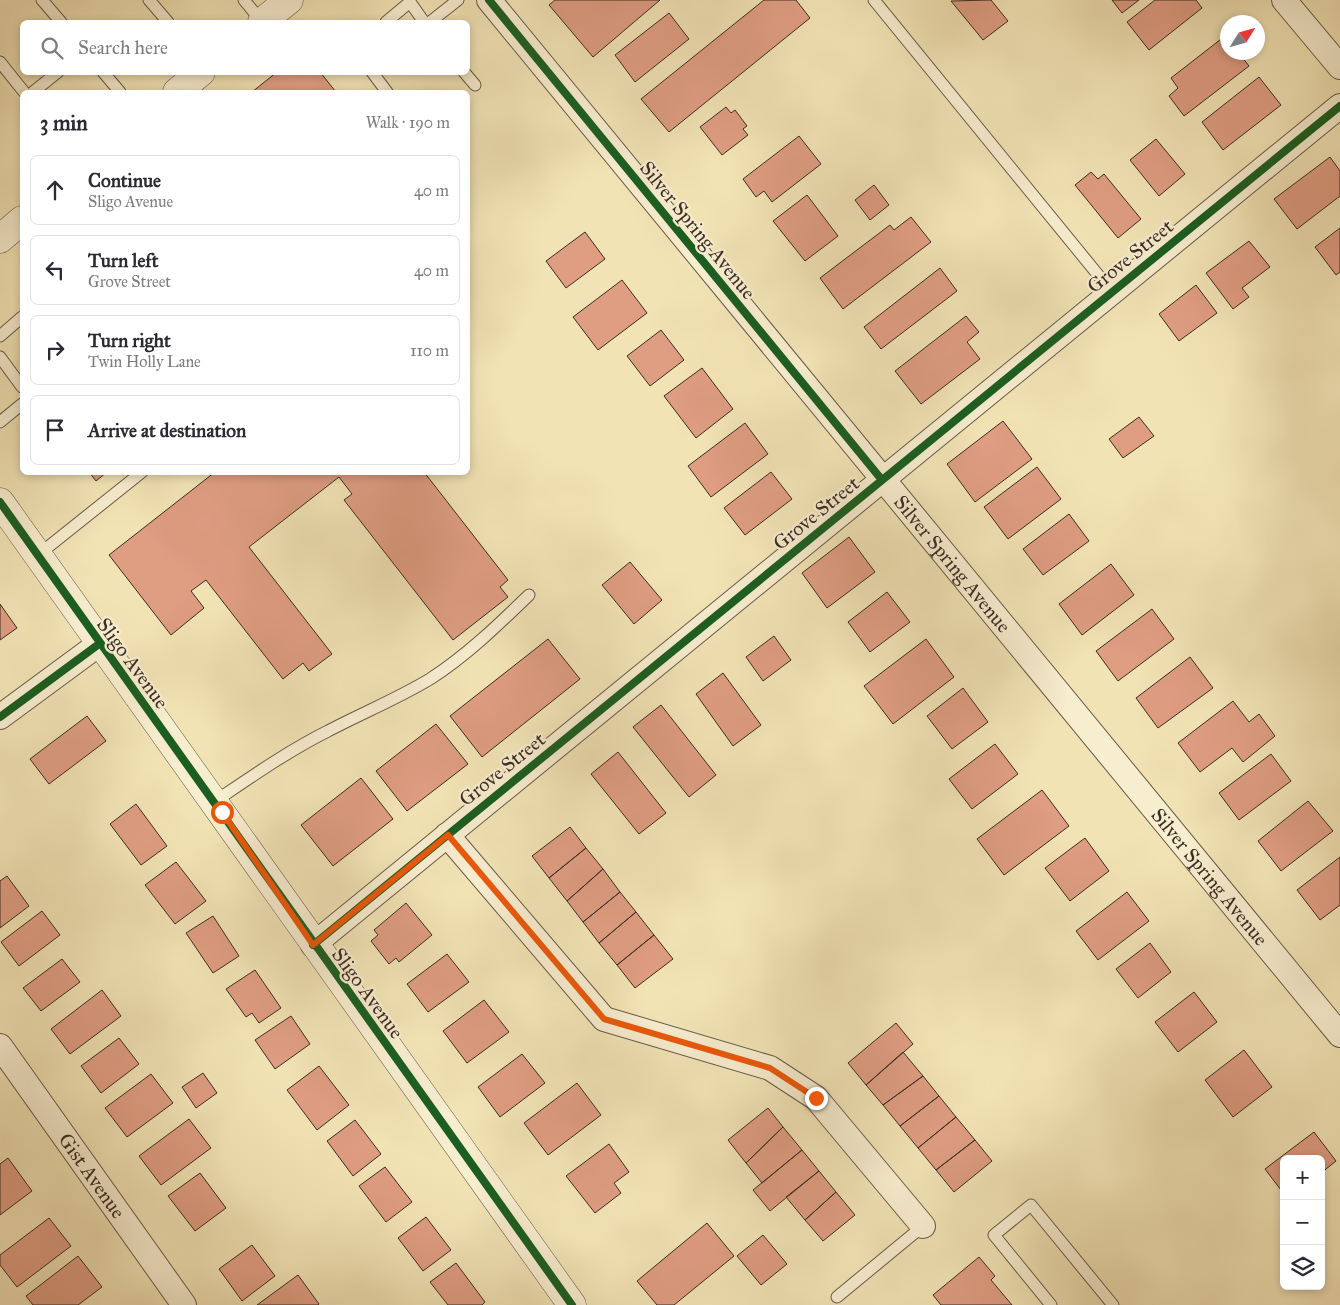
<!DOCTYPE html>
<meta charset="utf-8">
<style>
body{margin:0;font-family:"IM FELL Great Primer",serif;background:#f7f7f7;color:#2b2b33}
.controls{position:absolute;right:15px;bottom:15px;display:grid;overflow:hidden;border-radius:8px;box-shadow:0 2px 8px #0003}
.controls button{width:45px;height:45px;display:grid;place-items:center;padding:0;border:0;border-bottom:1px solid #e1e1e2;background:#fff;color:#2b2b33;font:25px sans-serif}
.compass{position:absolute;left:1220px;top:15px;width:45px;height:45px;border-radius:50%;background:#fff;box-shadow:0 2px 8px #0003;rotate:53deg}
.stop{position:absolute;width:15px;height:15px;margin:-11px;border:4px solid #ea580c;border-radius:50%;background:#fff}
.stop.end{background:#ea580c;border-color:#fff;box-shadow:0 1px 5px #0008}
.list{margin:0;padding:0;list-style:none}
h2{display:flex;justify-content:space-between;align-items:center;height:65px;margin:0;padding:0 20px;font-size:21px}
h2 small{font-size:16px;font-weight:400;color:#7c7c81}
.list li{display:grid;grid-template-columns:32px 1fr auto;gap:15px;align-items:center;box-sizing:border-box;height:70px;margin:0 10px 10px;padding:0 10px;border:1px solid #e1e1e2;border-radius:8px}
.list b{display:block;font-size:19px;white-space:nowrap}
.list p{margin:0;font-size:16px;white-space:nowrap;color:#7c7c81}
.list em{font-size:16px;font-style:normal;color:#7c7c81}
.icon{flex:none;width:28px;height:28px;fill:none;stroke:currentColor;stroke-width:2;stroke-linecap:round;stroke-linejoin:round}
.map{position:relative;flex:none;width:1340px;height:1305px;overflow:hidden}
.search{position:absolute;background:#fff;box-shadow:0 2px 8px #0003;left:20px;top:20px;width:450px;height:55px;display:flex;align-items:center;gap:12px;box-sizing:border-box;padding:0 18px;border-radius:8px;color:#7c7c81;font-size:19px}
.panel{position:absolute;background:#fff;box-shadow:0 2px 8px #0003;left:20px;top:90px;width:450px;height:385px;border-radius:8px}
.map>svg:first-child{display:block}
</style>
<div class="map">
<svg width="1340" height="1305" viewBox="0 0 1340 1305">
<rect width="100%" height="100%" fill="#f2e3b5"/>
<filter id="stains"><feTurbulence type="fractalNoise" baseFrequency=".004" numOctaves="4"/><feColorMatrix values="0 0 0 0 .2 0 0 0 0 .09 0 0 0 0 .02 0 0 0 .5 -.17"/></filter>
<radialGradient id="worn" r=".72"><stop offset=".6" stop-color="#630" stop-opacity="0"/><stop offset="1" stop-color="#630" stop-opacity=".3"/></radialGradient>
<path fill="#df9d82" stroke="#3b2c24" d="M 555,0 L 660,0 L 593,57 L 549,5 Z
M 764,0 L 796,0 L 810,18 L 669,132 L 641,99 Z
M 991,0 L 1008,21 L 983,40 L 951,1 Z
M 1112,0 L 1139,0 L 1122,13 Z
M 1155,0 L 1196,0 L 1202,8 L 1149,50 L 1127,22 Z
M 669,13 L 689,39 L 635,82 L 615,55 Z
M 1225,36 L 1228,39 L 1228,52 L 1238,52 L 1249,66 L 1184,116 L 1169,96 L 1178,88 L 1171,78 Z
M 277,72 L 320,72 L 336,92 L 252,92 Z
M 1259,77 L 1281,105 L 1223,150 L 1202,122 Z
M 726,107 L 731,113 L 735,110 L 747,126 L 743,129 L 748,135 L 722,155 L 700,127 Z
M 799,136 L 821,164 L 772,202 L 764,191 L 756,197 L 743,179 Z
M 1156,139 L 1185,174 L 1159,196 L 1130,160 Z
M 1330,157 L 1340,171 L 1340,196 L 1297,229 L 1274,199 Z
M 1091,172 L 1098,179 L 1104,174 L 1141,219 L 1118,238 L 1075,185 Z
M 874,185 L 889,205 L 870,220 L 855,200 Z
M 807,195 L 838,236 L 805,261 L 773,221 Z
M 911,217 L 931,242 L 843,309 L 820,278 L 890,225 L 894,230 Z
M 1340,228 L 1340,272 L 1336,275 L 1315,247 Z
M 585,232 L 605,259 L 566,288 L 546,261 Z
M 1249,241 L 1270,267 L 1242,288 L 1249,297 L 1233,309 L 1206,273 Z
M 940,268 L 957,291 L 881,349 L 864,327 Z
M 622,280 L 647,313 L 598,350 L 573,317 Z
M 1196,285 L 1217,313 L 1179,341 L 1159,314 Z
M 966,316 L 979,332 L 967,342 L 980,359 L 921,404 L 895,371 Z
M 661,330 L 684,360 L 650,386 L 627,356 Z
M 702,368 L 733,409 L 696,438 L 664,396 Z
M 1139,417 L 1154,436 L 1123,458 L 1109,439 Z
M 1003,421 L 1032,459 L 975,502 L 947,464 Z
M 745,423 L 768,454 L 711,497 L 688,466 Z
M 1037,467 L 1061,499 L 1008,539 L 984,507 Z
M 89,472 L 107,472 L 96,481 Z
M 215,472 L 424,472 L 508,580 L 500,587 L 508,597 L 453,640 L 344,500 L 352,494 L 339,477 L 249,547 L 332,654 L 309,671 L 303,663 L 283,679 L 206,580 L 191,591 L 204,608 L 171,635 L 109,555 Z
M 771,472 L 792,499 L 745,535 L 724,508 Z
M 1069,514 L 1089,541 L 1043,575 L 1023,549 Z
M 849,537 L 875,572 L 827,608 L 802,573 Z
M 630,562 L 662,600 L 634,624 L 602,585 Z
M 1111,564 L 1134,595 L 1082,635 L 1059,604 Z
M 887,592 L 910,622 L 870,652 L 848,622 Z
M 0,604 L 17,628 L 0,640 Z
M 1152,609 L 1174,639 L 1118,681 L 1096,651 Z
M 774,636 L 791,660 L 763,681 L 746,657 Z
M 548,639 L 580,679 L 482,757 L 450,716 Z
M 926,639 L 954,677 L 893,724 L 864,686 Z
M 1190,657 L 1213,688 L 1158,728 L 1136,698 Z
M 723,673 L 761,725 L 733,746 L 696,694 Z
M 963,688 L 988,722 L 952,749 L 927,716 Z
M 1233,701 L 1249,722 L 1259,714 L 1275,736 L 1243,762 L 1232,748 L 1200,772 L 1178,743 Z
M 661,705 L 716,775 L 689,797 L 633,727 Z
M 87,716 L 106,741 L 49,784 L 30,759 Z
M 436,724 L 468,764 L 407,811 L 376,771 Z
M 995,744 L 1018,774 L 972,809 L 949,779 Z
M 618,752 L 666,813 L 639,834 L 591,774 Z
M 1271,754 L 1291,781 L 1239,820 L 1219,793 Z
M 361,778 L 393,819 L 333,866 L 301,825 Z
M 1042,790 L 1069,826 L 1004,875 L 977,839 Z
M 1308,801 L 1333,831 L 1281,871 L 1258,841 Z
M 136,804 L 167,846 L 141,865 L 110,824 Z
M 570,827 L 586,848 L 549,878 L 532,856 Z
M 1085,838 L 1109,871 L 1070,901 L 1045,868 Z
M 586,848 L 603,869 L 567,901 L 549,878 Z
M 1340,857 L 1340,905 L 1320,920 L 1297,890 Z
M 176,862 L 206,901 L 175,924 L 145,885 Z
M 603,869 L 620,892 L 583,922 L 567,901 Z
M 7,876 L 29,906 L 0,928 L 0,881 Z
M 620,892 L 636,912 L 599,943 L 583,922 Z
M 1127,892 L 1149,921 L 1098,960 L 1076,931 Z
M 406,903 L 432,935 L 399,962 L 396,958 L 389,964 L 371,941 L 378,935 L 374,930 Z
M 42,911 L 60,935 L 19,966 L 1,942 Z
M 636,912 L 654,935 L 617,965 L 599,943 Z
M 213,916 L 239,956 L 213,973 L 186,933 Z
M 654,935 L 673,959 L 635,988 L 617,965 Z
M 1150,943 L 1171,972 L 1138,998 L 1116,969 Z
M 447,954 L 469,982 L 428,1012 L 407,984 Z
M 62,959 L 80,982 L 41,1011 L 23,988 Z
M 255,970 L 281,1008 L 259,1023 L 252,1013 L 246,1017 L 226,989 Z
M 102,990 L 121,1016 L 70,1054 L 51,1029 Z
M 1194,992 L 1217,1022 L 1178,1052 L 1155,1022 Z
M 484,1000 L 509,1032 L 467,1063 L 443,1031 Z
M 291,1016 L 310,1044 L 275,1069 L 255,1040 Z
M 896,1023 L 913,1044 L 866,1085 L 848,1063 Z
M 119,1038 L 139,1064 L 101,1093 L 81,1066 Z
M 1244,1050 L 1272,1087 L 1233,1117 L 1205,1080 Z
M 903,1052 L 923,1076 L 883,1105 L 866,1085 Z
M 522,1054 L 545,1083 L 500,1117 L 478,1087 Z
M 319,1066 L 349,1105 L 317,1130 L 287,1090 Z
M 203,1073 L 217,1093 L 196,1108 L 182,1087 Z
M 151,1074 L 173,1103 L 127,1137 L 105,1108 Z
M 923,1076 L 939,1096 L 900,1126 L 883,1105 Z
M 577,1083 L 601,1115 L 548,1155 L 524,1123 Z
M 939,1096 L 956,1117 L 918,1148 L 900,1126 Z
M 768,1108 L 783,1127 L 746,1163 L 728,1140 Z
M 956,1117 L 975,1140 L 936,1170 L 918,1148 Z
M 189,1119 L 211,1148 L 161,1185 L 139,1156 Z
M 355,1120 L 381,1154 L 353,1176 L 327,1141 Z
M 783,1127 L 802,1150 L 762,1183 L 746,1163 Z
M 1314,1132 L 1336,1161 L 1321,1173 L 1321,1159 L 1284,1159 L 1284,1194 L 1265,1169 Z
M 975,1140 L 992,1161 L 954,1192 L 936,1170 Z
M 609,1144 L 629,1172 L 614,1183 L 621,1193 L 595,1213 L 566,1176 Z
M 802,1150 L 819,1171 L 770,1211 L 753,1190 Z
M 8,1158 L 32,1191 L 0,1215 L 0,1164 Z
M 385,1167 L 412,1202 L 386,1222 L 359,1186 Z
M 819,1171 L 836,1192 L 805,1220 L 786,1197 Z
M 200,1173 L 226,1208 L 195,1231 L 168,1196 Z
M 836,1192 L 855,1215 L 823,1241 L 805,1220 Z
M 426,1217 L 451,1250 L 423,1271 L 398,1238 Z
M 49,1218 L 71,1246 L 17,1287 L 0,1265 L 0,1255 Z
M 707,1223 L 734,1256 L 674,1305 L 657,1305 L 637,1281 Z
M 763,1235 L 787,1264 L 761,1285 L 737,1256 Z
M 252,1245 L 275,1276 L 242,1301 L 219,1269 Z
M 78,1256 L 102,1287 L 78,1305 L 33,1305 L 26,1296 Z
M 979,1257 L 995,1276 L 991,1280 L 1012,1305 L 941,1305 L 933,1295 Z
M 456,1263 L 485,1302 L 482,1305 L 448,1305 L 430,1282 Z
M 298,1275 L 319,1304 L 318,1305 L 257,1305 Z"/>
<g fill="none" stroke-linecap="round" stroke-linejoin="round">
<defs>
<path id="service" d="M 42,0 L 61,22
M 149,0 L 168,22
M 244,0 L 262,22
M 874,0 L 1112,292
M 386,22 L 410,2 L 424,22
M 430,22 L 458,0
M 0,62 L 24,92
M 103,72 L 120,92
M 372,72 L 387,92
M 464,72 L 475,85
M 33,92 L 58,72
M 0,336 L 22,317
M 0,357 L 22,387
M 0,422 L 22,404
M 38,555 L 142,472
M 214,802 C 251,777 288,751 328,731 C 362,713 397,699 430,679 C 466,656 498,625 529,595
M 837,1297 L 923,1226
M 1051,1305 L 994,1235 L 1031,1205 L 1113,1305"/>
<g id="minor">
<path id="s1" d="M 489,0 L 1340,1035"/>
<path d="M 1284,0 L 1340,67"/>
<path d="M 0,717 L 99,644"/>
<path d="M 447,835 L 604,1019 L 770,1068 L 816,1098 L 923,1226"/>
<path d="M 313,945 L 1340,106"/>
<path id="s2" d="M 0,1046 L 184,1305"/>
</g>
<path id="tertiary" d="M 262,22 L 289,0
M 177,92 L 201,72
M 0,239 L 22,220
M 0,502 C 190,770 380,1038 572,1305"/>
</defs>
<use href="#service" stroke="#695a48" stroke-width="13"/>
<use href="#minor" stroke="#695a48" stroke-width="26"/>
<use href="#tertiary" stroke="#695a48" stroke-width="29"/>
<use href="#service" stroke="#f7edcf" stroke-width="11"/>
<use href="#minor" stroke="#f7edcf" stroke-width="24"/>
<use href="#tertiary" stroke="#f7edcf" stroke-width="28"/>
<defs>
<path id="cycleway" d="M 489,0 L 882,480
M 0,502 C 190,770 380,1038 572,1305
M 0,717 L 99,644
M 313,945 L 1340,106"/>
</defs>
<use href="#cycleway" stroke="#f7edcf" stroke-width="11"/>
<use href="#cycleway" stroke="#1b5e20" stroke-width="8"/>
</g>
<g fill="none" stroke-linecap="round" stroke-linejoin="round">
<path stroke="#ea580c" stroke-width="6" d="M 222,812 L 313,945 L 448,835 L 604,1019 L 770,1068 L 816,1098"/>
</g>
<g text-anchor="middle" stroke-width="4.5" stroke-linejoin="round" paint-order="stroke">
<g font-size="20" fill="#3b2c24" stroke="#f7edcf">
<text transform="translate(698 230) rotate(51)" y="7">Silver Spring Avenue</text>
<text transform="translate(1130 256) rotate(-39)" y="7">Grove Street</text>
<text transform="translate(816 513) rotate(-39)" y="7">Grove Street</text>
<text dy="7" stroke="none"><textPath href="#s1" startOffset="730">Silver Spring Avenue</textPath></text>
<text transform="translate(133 663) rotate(54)" y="7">Sligo Avenue</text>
<text transform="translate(502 769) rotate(-39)" y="7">Grove Street</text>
<text dy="7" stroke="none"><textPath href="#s1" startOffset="1135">Silver Spring Avenue</textPath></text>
<text transform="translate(368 993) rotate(54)" y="7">Sligo Avenue</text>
<text dy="7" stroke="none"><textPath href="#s2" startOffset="159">Gist Avenue</textPath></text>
</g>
</g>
<rect width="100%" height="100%" filter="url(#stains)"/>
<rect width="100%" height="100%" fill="url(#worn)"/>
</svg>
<div class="controls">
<button>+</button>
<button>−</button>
<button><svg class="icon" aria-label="layers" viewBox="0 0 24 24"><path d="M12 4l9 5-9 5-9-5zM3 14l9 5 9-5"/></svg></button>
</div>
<svg class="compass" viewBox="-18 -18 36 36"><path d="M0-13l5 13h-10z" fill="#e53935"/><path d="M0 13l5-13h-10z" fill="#7c7c81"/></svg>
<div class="stop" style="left:222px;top:812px"></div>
<div class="stop end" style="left:816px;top:1098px"></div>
<div class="search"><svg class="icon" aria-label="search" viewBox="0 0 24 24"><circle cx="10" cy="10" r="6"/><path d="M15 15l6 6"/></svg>Search here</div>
<section class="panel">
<h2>3 min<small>Walk · 190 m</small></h2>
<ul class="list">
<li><svg class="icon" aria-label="ahead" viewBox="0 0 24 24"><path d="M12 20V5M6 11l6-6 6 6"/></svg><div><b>Continue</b><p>Sligo Avenue</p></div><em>40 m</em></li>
<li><svg class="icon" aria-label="left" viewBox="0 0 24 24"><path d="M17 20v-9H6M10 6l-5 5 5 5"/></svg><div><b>Turn left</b><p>Grove Street</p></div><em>40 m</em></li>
<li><svg class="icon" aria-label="right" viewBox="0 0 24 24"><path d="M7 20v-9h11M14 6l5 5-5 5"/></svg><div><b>Turn right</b><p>Twin Holly Lane</p></div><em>110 m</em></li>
<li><svg class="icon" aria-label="arrive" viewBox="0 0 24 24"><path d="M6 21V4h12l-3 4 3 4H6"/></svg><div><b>Arrive at destination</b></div></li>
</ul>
</section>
</div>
